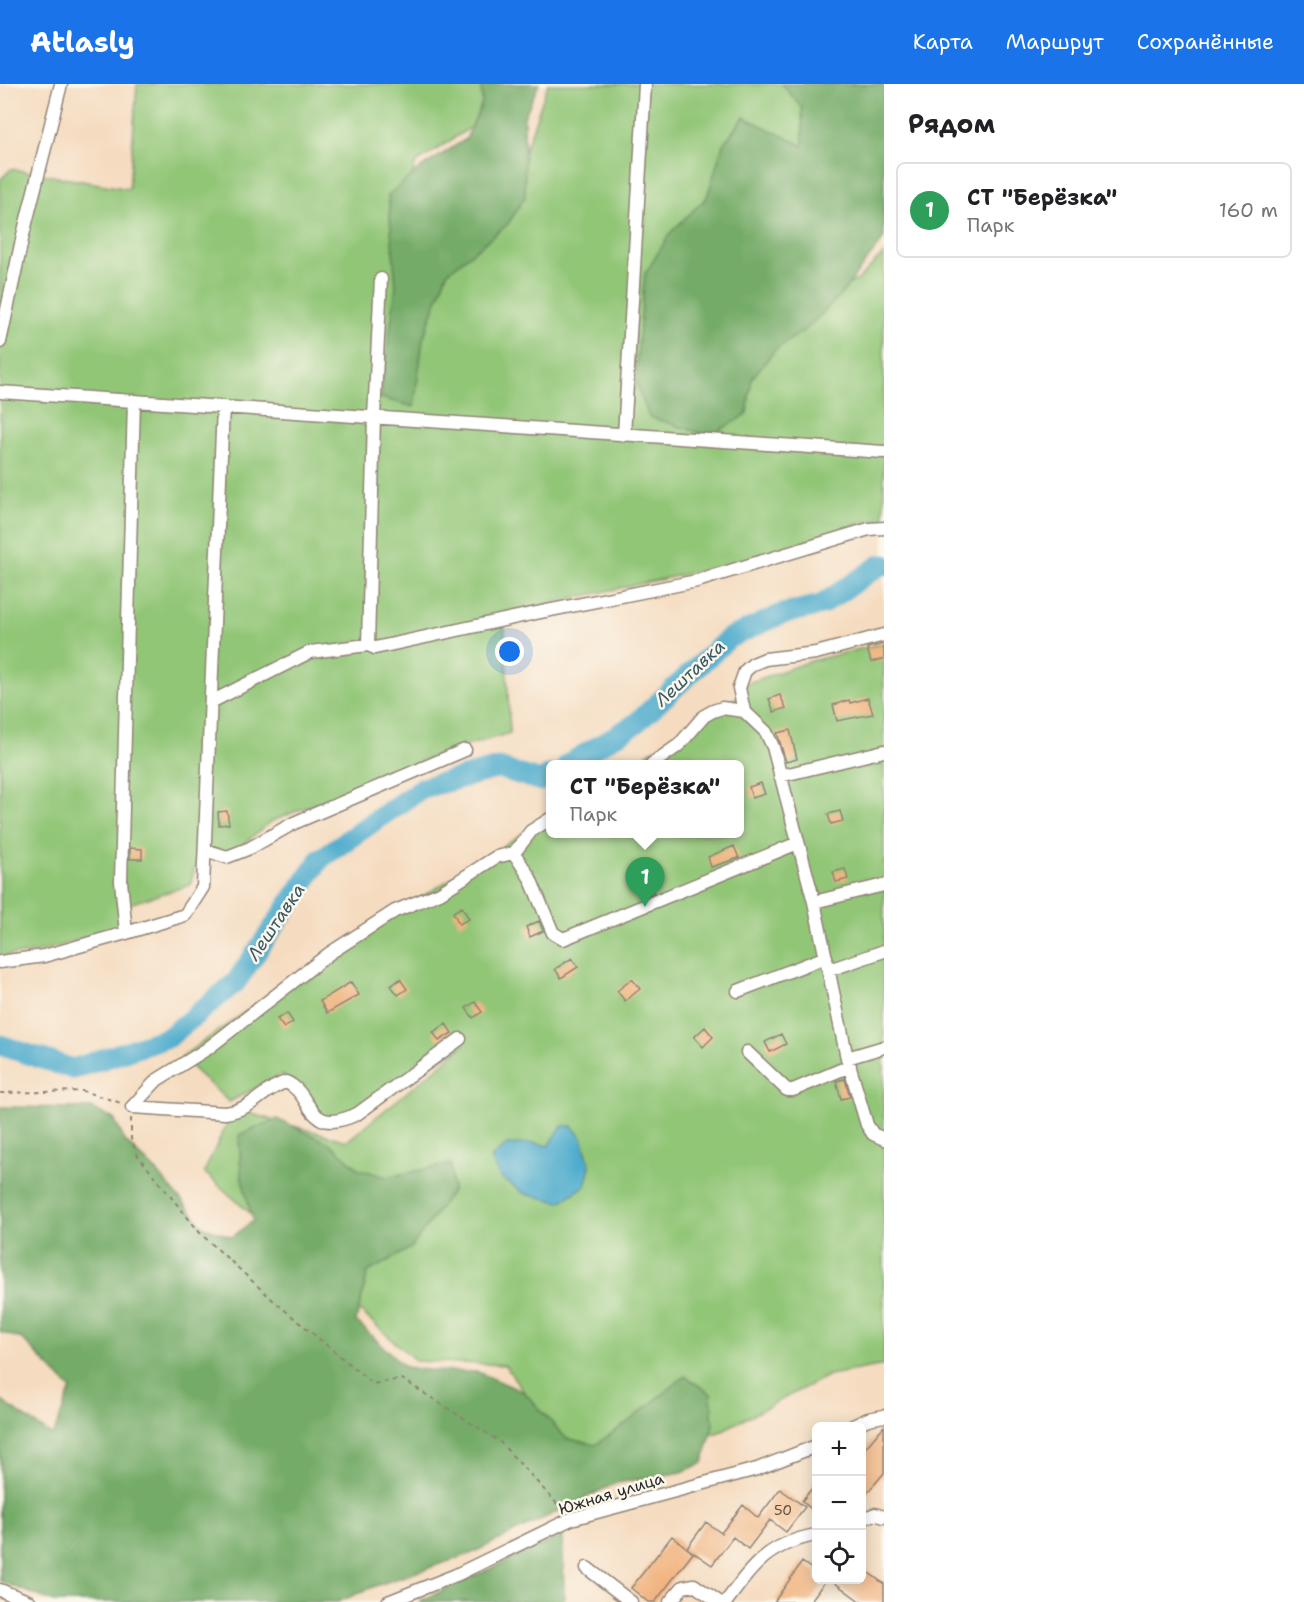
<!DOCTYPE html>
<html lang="ru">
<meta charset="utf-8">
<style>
body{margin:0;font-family:"Shantell Sans",sans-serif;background:#f6f6f6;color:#202124}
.controls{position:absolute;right:18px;bottom:18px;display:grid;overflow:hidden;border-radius:9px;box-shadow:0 3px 15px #0003}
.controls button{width:54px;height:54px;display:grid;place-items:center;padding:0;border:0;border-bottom:2px solid #e0e0e0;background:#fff;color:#202124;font:30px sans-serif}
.you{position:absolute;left:510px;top:568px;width:21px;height:21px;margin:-15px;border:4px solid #fff;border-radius:50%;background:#1a73e8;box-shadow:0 0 0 9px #1a73e833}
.badge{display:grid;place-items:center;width:39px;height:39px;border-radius:50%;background:#1a73e8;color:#fff;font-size:20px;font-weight:700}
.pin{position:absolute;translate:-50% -50px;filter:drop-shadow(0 2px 3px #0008)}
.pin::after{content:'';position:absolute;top:32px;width:21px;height:18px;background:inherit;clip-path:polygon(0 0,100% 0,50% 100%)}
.popup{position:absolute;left:546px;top:676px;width:198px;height:78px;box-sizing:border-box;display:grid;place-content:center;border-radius:9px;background:#fff;filter:drop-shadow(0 2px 4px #0005);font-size:20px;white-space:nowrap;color:#757577}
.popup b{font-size:22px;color:#202124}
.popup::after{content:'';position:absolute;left:50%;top:100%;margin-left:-12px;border:12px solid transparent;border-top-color:#fff}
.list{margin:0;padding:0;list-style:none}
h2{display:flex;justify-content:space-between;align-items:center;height:78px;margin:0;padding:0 24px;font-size:26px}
h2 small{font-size:20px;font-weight:400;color:#757577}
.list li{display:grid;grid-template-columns:39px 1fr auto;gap:18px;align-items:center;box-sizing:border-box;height:96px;margin:0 12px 12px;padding:0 12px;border:2px solid #e0e0e0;border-radius:9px}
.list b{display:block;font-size:22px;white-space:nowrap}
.list p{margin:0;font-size:20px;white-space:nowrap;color:#757577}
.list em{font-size:20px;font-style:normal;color:#757577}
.icon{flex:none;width:33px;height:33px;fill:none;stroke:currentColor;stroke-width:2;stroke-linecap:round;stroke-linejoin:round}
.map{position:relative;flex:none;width:884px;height:1518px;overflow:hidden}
header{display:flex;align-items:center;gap:36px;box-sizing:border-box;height:84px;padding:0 30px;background:#1a73e8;color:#fff}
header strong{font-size:28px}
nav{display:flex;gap:33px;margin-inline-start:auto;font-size:21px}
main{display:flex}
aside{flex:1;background:#fff}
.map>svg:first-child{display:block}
</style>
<header>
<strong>Atlasly</strong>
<nav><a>Карта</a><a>Маршрут</a><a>Сохранённые</a></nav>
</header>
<main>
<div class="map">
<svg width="884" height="1518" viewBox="0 0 884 1518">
<rect width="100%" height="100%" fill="#fbf7ec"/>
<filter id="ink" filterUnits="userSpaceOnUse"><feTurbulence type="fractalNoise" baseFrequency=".0167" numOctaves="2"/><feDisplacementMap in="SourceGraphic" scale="12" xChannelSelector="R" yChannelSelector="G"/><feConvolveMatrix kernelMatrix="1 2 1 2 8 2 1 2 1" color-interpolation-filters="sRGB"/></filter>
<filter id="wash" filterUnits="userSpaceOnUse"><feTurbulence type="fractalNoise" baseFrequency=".008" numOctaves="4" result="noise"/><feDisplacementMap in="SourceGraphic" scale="24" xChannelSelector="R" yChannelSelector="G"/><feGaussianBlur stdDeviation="1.35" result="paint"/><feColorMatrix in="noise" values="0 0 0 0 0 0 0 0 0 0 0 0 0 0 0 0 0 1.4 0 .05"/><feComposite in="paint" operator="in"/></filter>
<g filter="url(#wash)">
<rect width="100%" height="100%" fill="#f5dbbf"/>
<path fill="#92c677" stroke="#5e7851" stroke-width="1.5" d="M 137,0 L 490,0 L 486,33 L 416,79 L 400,126 L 512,104 L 548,0 L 825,0 L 784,229 L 858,196 L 884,169 L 884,436 L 869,437 L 733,480 L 504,529 L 510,649 L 440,670 L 272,737 L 235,767 L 199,771 L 190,801 L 126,821 L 116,845 L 35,869 L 0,872 L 0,96 L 11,85 L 129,105 Z
M 884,559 L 884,1281 L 829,1291 L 717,1349 L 568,1371 L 505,1281 L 416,1277 L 204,1088 L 234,1025 L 347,1057 L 465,961 L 326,1042 L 282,990 L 229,1018 L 181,973 L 297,892 L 550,732 L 550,750 L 740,750 L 740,680 L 631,680 L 739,612 L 745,600 L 811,577 Z"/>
<path fill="#75ab68" stroke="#506b4a" stroke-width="1.5" d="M 481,0 L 539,0 L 524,33 L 525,113 L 508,140 L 447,189 L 423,255 L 414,323 L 381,314 L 396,202 L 388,111 L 422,83 L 466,55 L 482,19 Z
M 782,0 L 884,0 L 884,154 L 839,213 L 806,245 L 775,266 L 752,294 L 747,330 L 710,352 L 649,333 L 635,296 L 645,190 L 671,148 L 707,113 L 723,60 L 744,33 L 803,62 L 802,24 Z
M 0,1023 L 91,1024 L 114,1035 L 125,1057 L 158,1089 L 204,1143 L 232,1153 L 253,1137 L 241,1091 L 239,1051 L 277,1035 L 329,1059 L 359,1085 L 387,1093 L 451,1080 L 453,1106 L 411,1164 L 368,1188 L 356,1237 L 405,1283 L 435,1287 L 478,1288 L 524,1308 L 566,1354 L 595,1361 L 628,1338 L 685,1292 L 711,1310 L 713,1342 L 703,1379 L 682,1388 L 616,1399 L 470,1470 L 375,1502 L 338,1518 L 54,1518 L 0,1497 L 0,1316 L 53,1352 L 71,1305 L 22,1255 L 0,1248 Z
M 563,1451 L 564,1518 L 418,1518 Z"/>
<path fill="#4eaccd" stroke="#3c6c7c" stroke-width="1.5" d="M 562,1042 L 572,1042 L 582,1054 L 590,1082 L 585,1102 L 560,1118 L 525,1110 L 500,1093 L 491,1074 L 507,1061 L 535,1059 L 549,1062 Z"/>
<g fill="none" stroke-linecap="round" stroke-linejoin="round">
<path stroke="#4eaccd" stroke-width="21" d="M 568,680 L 635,640 L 729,554 L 782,530 L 821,521 L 880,481 L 884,481
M 0,961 L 73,985 L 169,953 L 236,898 L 320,775 L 422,704 L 499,684 L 541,697 L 550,691"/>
</g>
<g id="blocks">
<path fill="#f1b37f" d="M 884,560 L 884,575 L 871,578 L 867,564 Z
M 780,611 L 786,624 L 774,628 L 769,615 Z
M 868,614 L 873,630 L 837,637 L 833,621 L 849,616 L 850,619 Z
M 790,646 L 797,675 L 786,678 L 777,649 Z
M 761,699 L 765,710 L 752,714 L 749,703 Z
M 227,727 L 229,740 L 219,741 L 218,728 Z
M 840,727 L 843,737 L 831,740 L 828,730 Z
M 734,762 L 739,774 L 711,783 L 708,773 Z
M 130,764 L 142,765 L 142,775 L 130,775 Z
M 845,785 L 848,795 L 836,798 L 833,788 Z
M 649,797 L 654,809 L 642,813 L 637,802 Z
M 462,823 L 469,835 L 459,840 L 453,828 Z
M 539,837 L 543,847 L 530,853 L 526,843 Z
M 572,874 L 578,883 L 561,894 L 555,885 Z
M 400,895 L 407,905 L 398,911 L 391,902 Z
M 632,895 L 640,905 L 625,917 L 617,907 Z
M 351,898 L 359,911 L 327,929 L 320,917 Z
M 475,918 L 482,928 L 473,934 L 466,924 Z
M 287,929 L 293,938 L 284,944 L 277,935 Z
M 446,940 L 452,949 L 439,957 L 433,948 Z
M 705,943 L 713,953 L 703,963 L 694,953 Z
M 781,950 L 786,960 L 770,968 L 765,958 Z
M 845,995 L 850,1013 L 841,1015 L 836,997 Z
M 884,1342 L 884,1389 L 861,1416 L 861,1369 Z
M 816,1399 L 816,1429 L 802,1417 Z
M 780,1405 L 805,1423 L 786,1448 L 770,1436 L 748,1465 L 733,1453 L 712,1481 L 687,1464 L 706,1438 L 721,1449 L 743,1421 L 758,1434 Z
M 672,1452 L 693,1469 L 655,1518 L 648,1518 L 631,1504 Z
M 802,1478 L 816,1488 L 816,1496 L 826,1496 L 810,1518 L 774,1518 Z
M 861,1483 L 884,1500 L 884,1518 L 861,1518 L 831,1496 L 861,1496 Z"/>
</g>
</g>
<g filter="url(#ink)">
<use href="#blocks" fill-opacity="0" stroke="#908375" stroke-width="1.5"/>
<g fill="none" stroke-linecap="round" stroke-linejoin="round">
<defs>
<path id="minor" d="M 0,258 L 23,151 L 61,0
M 0,308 L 884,368
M 134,317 L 121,797 L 126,849 L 185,831 L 203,803 L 223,323
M 624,351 L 645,0
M 884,551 L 816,569 L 765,575 L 753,580 L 745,587 L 739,604 L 744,627 L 766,648 L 773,663 L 814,818 L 847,974 L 867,1041 L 873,1050 L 884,1055
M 368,561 L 374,333 L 381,195
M 211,618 L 310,568 L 368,561 L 375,564 L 536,529 L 697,497 L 869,445 L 884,444
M 652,680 L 679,661 L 704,632 L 713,627 L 722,624 L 744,627
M 780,692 L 884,667
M 205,766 L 227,773 L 250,764 L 294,739 L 465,666
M 514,769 L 530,794 L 553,849 L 563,855 L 798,759
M 814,818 L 884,801
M 0,878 L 44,872 L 126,849
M 829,886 L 884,867
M 738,907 L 826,873
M 747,968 L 787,1006 L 793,1006 L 850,982
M 847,974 L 884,963
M 132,1023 L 157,996 L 207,965 L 330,869 L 395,827 L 440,809 L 496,773 L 514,769 L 531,747 L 550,735
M 132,1023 L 225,1029 C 255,1025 262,1005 286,998 C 314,1010 305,1054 357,1030 L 460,955
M 853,1342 L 868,1335 L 884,1332
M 862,1435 L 875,1430 L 884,1433
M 587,1484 L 631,1518
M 0,1506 L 30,1518
M 388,1518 L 456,1491 L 571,1435 L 757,1385 L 816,1362
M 670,1518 L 683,1503 L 694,1501 L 719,1518
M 726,1518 C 754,1480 768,1460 816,1451"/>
</defs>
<use href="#minor" stroke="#908375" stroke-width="15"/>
<path stroke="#908375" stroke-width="2" stroke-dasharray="4.5 4.5" stroke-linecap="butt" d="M 0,1009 L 83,1007 L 121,1019
M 131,1034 L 131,1055 L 138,1072 L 200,1149 L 274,1217 L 373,1300 L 402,1295 L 499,1357 L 563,1426"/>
<use href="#minor" stroke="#fff" stroke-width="12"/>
</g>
</g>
<g text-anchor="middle" stroke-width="5" stroke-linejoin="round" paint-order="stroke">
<g font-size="14" fill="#5c4d40">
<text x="783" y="1431">50</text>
</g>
<g font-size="16" fill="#2b2b2b" stroke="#fbf7ec">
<text transform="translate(611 1409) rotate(-17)" y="6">Южная улица</text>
</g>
<g font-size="18" font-style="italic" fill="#375864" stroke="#fbf7ec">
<text transform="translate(690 589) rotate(-43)" y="6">Лештавка</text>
<text transform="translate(276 838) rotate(-56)" y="6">Лештавка</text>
</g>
</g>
</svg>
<div class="controls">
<button>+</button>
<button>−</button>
<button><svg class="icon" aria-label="locate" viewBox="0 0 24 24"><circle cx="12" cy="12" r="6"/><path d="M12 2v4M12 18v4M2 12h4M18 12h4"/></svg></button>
</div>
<div class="you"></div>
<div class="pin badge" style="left:645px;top:823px;background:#2e9e5b">1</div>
<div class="popup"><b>СТ &quot;Берёзка&quot;</b>Парк</div>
</div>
<aside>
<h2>Рядом<small></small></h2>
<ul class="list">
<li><span class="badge" style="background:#2e9e5b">1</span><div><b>СТ &quot;Берёзка&quot;</b><p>Парк</p></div><em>160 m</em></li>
</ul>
</aside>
</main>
